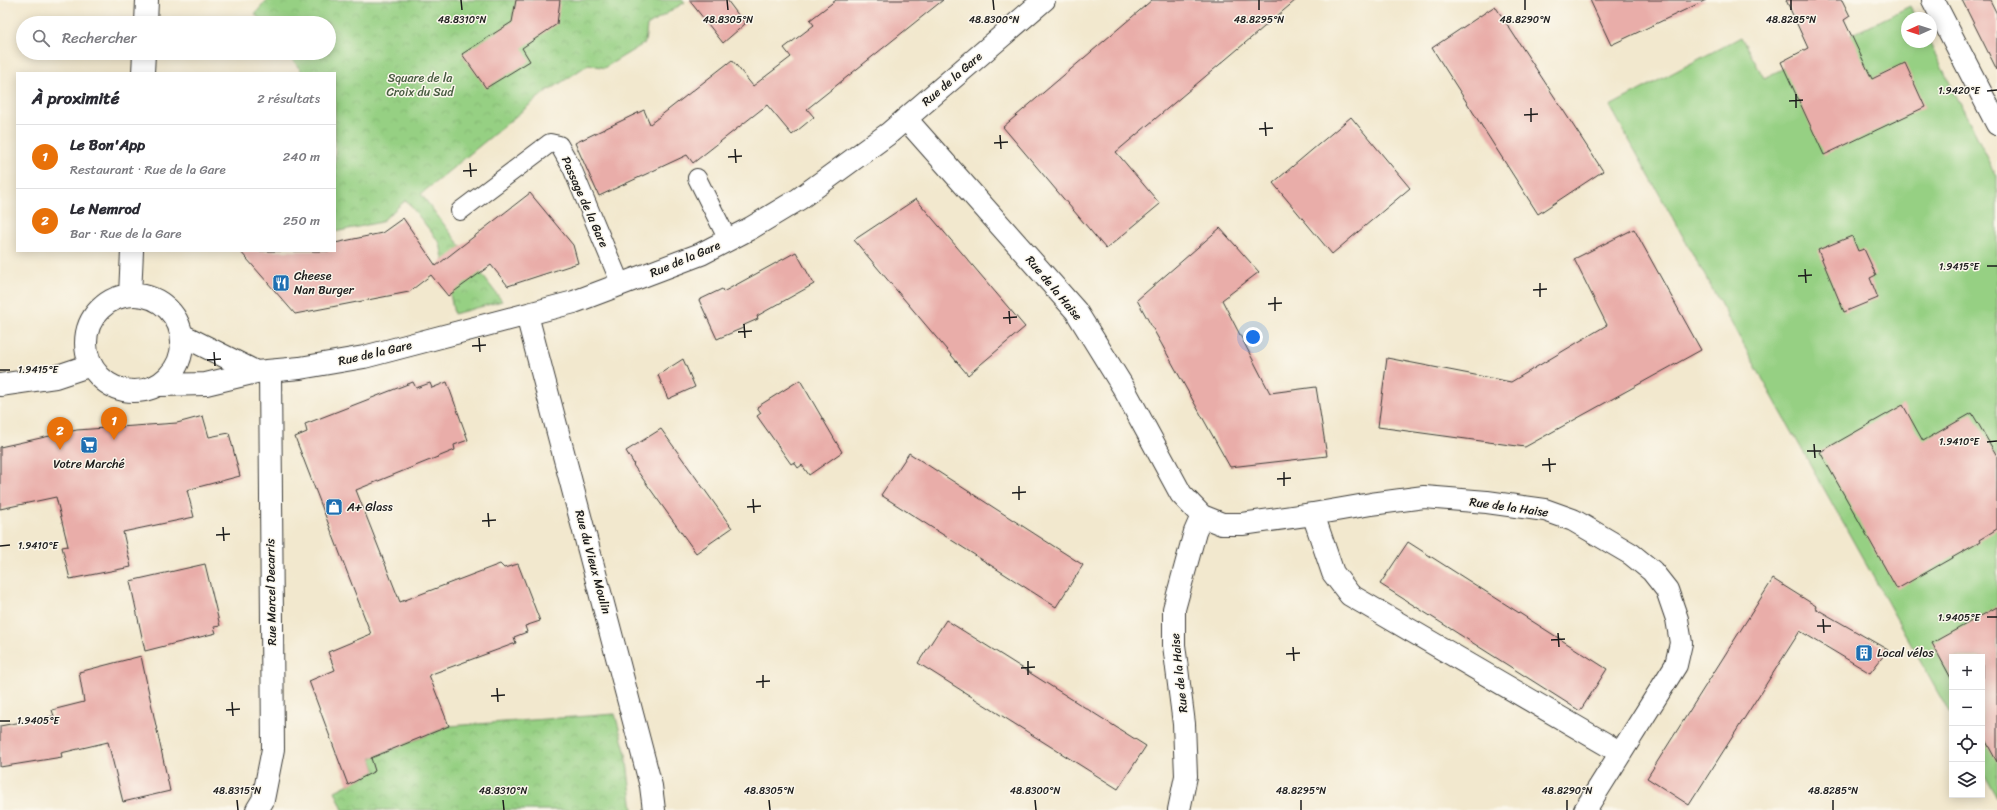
<!DOCTYPE html>
<html lang="fr">
<meta charset="utf-8">
<style>
body{margin:0;font-family:Sriracha,sans-serif;background:#f2f2f3;color:#2b2b33}
.controls{position:absolute;right:12px;bottom:12px;display:grid;overflow:hidden;border-radius:0px;box-shadow:0 2px 10px #0003}
.controls button{width:36px;height:36px;display:grid;place-items:center;padding:0;border:0;border-bottom:1px solid #e1e1e2;background:#fff;color:#2b2b33;font:20px sans-serif}
.compass{position:absolute;left:1901px;top:12px;width:36px;height:36px;border-radius:50%;background:#fff;box-shadow:0 2px 10px #0003;rotate:267deg}
.you{position:absolute;left:1253px;top:337px;width:14px;height:14px;margin:-10px;border:3px solid #fff;border-radius:50%;background:#1a73e8;box-shadow:0 0 0 6px #1a73e833}
.badge{display:grid;place-items:center;width:26px;height:26px;border-radius:50%;background:#0b8043;color:#fff;font-size:13px;font-weight:700}
.pin{position:absolute;translate:-50% -33px;filter:drop-shadow(0 1px 2px #0008)}
.pin::after{content:'';position:absolute;top:21px;width:14px;height:12px;background:inherit;clip-path:polygon(0 0,100% 0,50% 100%)}
.list{margin:0;padding:0;list-style:none}
h2{display:flex;justify-content:space-between;align-items:center;height:52px;margin:0;padding:0 16px;font-size:17px}
h2 small{font-size:13px;font-weight:400;color:#7c7c81}
.list li{display:grid;grid-template-columns:26px 1fr auto;gap:12px;align-items:center;box-sizing:border-box;height:64px;padding:0 16px;border-top:1px solid #e1e1e2}
.list b{display:block;font-size:15px;white-space:nowrap}
.list p{margin:0;font-size:13px;white-space:nowrap;color:#7c7c81}
.list em{font-size:13px;font-style:normal;color:#7c7c81}
.icon{flex:none;width:22px;height:22px;fill:none;stroke:currentColor;stroke-width:2;stroke-linecap:round;stroke-linejoin:round}
.map{position:relative;flex:none;width:1997px;height:810px;overflow:hidden}
.search{position:absolute;background:#fff;box-shadow:0 2px 10px #0003;left:16px;top:16px;width:320px;height:44px;display:flex;align-items:center;gap:10px;box-sizing:border-box;padding:0 14px;border-radius:22px;color:#7c7c81;font-size:15px}
.panel{position:absolute;background:#fff;box-shadow:0 2px 10px #0003;left:16px;top:72px;width:320px;height:180px;border-radius:0px}
.map>svg:first-child{display:block}
</style>
<div class="map">
<svg width="1997" height="810" viewBox="0 0 1997 810">
<defs>
<pattern id="park-crowns" width="20" height="18" patternUnits="userSpaceOnUse"><rect width="20" height="18" fill="#96d083"/><path d="M2 6a3 3 0 1 1 6 0M12 15a3 3 0 1 1 6 0" fill="none" stroke="#81b271"/></pattern>
</defs>
<rect width="100%" height="100%" fill="#fbf7ec"/>
<filter id="ink" filterUnits="userSpaceOnUse"><feTurbulence type="fractalNoise" baseFrequency=".025" numOctaves="2"/><feDisplacementMap in="SourceGraphic" scale="8" xChannelSelector="R" yChannelSelector="G"/><feConvolveMatrix kernelMatrix="1 2 1 2 8 2 1 2 1" color-interpolation-filters="sRGB"/></filter>
<filter id="wash" filterUnits="userSpaceOnUse"><feTurbulence type="fractalNoise" baseFrequency=".012" numOctaves="4" result="noise"/><feDisplacementMap in="SourceGraphic" scale="16" xChannelSelector="R" yChannelSelector="G"/><feGaussianBlur stdDeviation="0.9" result="paint"/><feColorMatrix in="noise" values="0 0 0 0 0 0 0 0 0 0 0 0 0 0 0 0 0 1.4 0 .05"/><feComposite in="paint" operator="in"/></filter>
<g filter="url(#wash)">
<rect width="100%" height="100%" fill="#f2e8ce"/>
<path fill="#96d083" stroke="#597650" d="M 1910,6 L 1916,18 L 1907,18 L 1907,42 L 1929,42 L 1997,176 L 1997,798 L 1982,771 L 1982,657 L 1952,657 L 1952,718 L 1610,106 L 1741,37 L 1764,78 Z"/>
<path fill="url(#park-crowns)" stroke="#597650" d="M 267,0 L 683,0 L 685,2 L 647,26 L 645,43 L 604,68 L 589,64 L 550,90 L 549,89 L 421,194 L 502,301 L 454,314 L 440,243 L 406,200 L 381,222 L 335,232 L 335,73 L 303,73 L 287,53 L 329,53 L 329,23 L 263,23 L 255,14 Z
M 615,714 L 626,754 L 633,810 L 343,810 L 335,791 L 375,771 L 371,758 L 449,726 Z"/>
<g id="blocks">
<path fill="#e9ada9" d="M 516,0 L 560,0 L 557,24 L 522,48 L 530,61 L 486,88 L 462,54 L 512,22 Z
M 689,0 L 727,0 L 745,24 L 723,43 Z
M 836,0 L 943,0 L 807,109 L 814,117 L 792,135 L 767,105 L 693,163 L 687,155 L 599,196 L 575,143 L 644,110 L 650,124 L 732,60 L 753,86 L 791,57 L 784,48 L 814,25 L 810,20 Z
M 1152,0 L 1296,0 L 1116,152 L 1160,204 L 1106,249 L 1003,127 Z
M 1590,0 L 1706,0 L 1611,45 Z
M 1786,0 L 1842,0 L 1850,16 L 1844,20 L 1872,79 L 1905,63 L 1925,107 L 1824,155 L 1781,62 L 1808,48 Z
M 1962,0 L 1990,0 L 1997,14 L 1997,70 Z
M 1495,6 L 1603,171 L 1538,214 L 1432,48 Z
M 1351,117 L 1410,188 L 1332,254 L 1273,183 Z
M 530,193 L 573,245 L 578,263 L 508,286 L 491,265 L 448,296 L 431,275 L 409,292 L 295,314 L 240,251 L 335,251 L 335,243 L 382,233 L 403,218 L 436,266 Z
M 916,199 L 1025,327 L 968,375 L 854,240 Z
M 1220,228 L 1259,272 L 1222,300 L 1270,393 L 1316,387 L 1327,456 L 1230,467 L 1137,300 Z
M 1634,229 L 1701,350 L 1525,447 L 1378,427 L 1387,358 L 1511,382 L 1607,325 L 1574,259 Z
M 1852,236 L 1858,251 L 1864,249 L 1876,275 L 1870,278 L 1878,298 L 1844,312 L 1818,250 Z
M 796,252 L 814,284 L 757,316 L 758,319 L 742,326 L 743,328 L 717,339 L 699,300 L 722,289 L 723,292 Z
M 683,359 L 695,387 L 668,399 L 658,375 Z
M 800,380 L 842,452 L 809,475 L 802,465 L 798,468 L 794,462 L 791,464 L 757,416 L 761,413 L 757,407 Z
M 413,382 L 416,388 L 430,383 L 432,388 L 447,382 L 468,440 L 454,445 L 455,450 L 356,490 L 400,602 L 500,564 L 504,568 L 518,564 L 540,621 L 525,626 L 527,632 L 514,637 L 516,643 L 429,675 L 449,726 L 371,758 L 375,771 L 348,785 L 309,681 L 335,670 L 328,652 L 371,634 L 295,437 L 307,432 L 305,424 Z
M 1903,405 L 1923,441 L 1972,413 L 1997,456 L 1997,529 L 1979,540 L 1980,542 L 1897,589 L 1820,452 Z
M 203,416 L 209,437 L 229,433 L 240,476 L 187,490 L 194,517 L 123,532 L 131,567 L 70,579 L 62,547 L 68,546 L 56,497 L 0,509 L 0,447 L 77,430 L 177,423 Z
M 661,429 L 732,528 L 696,553 L 633,465 L 634,464 L 626,451 Z
M 909,453 L 1083,565 L 1056,607 L 881,495 Z
M 1408,542 L 1607,669 L 1580,711 L 1380,584 Z
M 205,564 L 220,626 L 214,627 L 216,633 L 145,651 L 130,581 Z
M 1773,579 L 1816,606 L 1815,608 L 1888,650 L 1870,673 L 1800,631 L 1689,805 L 1647,778 Z
M 1997,607 L 1997,762 L 1982,734 L 1982,657 L 1952,657 L 1952,680 L 1932,643 Z
M 946,620 L 1146,746 L 1118,789 L 918,663 Z
M 141,656 L 170,791 L 123,802 L 108,742 L 61,753 L 62,757 L 0,767 L 0,726 L 54,716 L 52,710 L 84,702 L 79,672 Z"/>
</g>
</g>
<g filter="url(#ink)">
<use href="#blocks" fill-opacity="0" stroke="#3c3b37" stroke-width="1"/>
<g fill="none" stroke-linecap="round" stroke-linejoin="round">
<defs>
<path id="lane" d="M 697,178 L 728,240
M 460,211 L 550,143 L 559,145 L 572,168 L 621,285"/>
<path id="street" d="M 1933,0 L 1997,124
M 906,119 L 1076,311 L 1123,387 L 1181,494 L 1202,516 L 1222,524 L 1242,524 L 1313,514 L 1371,504 L 1424,497 L 1487,502 L 1545,510 L 1573,520 L 1631,554 L 1652,571 L 1667,590 L 1677,619 L 1681,643 L 1676,665 L 1585,810
M 527,315 L 651,786 L 654,810
M 1313,514 L 1333,573 L 1350,595 L 1621,753
M 257,810 L 263,800 L 273,749 L 270,371
M 1179,810 L 1186,776 L 1184,724 L 1174,645 L 1174,609 L 1195,532 L 1202,516"/>
<path id="secondary" d="M 146,23 L 147,0
M 143,73 L 144,53
M 130,295 L 132,251
M86 343a48 48 0 1 1 96 0a48 48 0 1 1-96 0Z
M 182,335 L 256,372
M 0,385 L 55,377 L 91,365
M 159,385 L 206,384 L 256,372 L 300,368 L 364,357 L 574,302 L 701,254 L 751,228 L 799,199 L 888,134 L 1044,0"/>
</defs>
<use href="#lane" stroke="#3c3b37" stroke-width="20"/>
<use href="#street" stroke="#3c3b37" stroke-width="24"/>
<use href="#secondary" stroke="#3c3b37" stroke-width="24"/>
<use href="#lane" stroke="#fff" stroke-width="18"/>
<use href="#street" stroke="#fff" stroke-width="22"/>
<use href="#secondary" stroke="#fff" stroke-width="22"/>
</g>
</g>
<path fill="none" stroke="#1c1c1c" stroke-width="1.5" d="M 461,0 L 462,10M 727,0 L 728,10M 993,0 L 994,10M 1259,0 L 1259,10M 1525,0 L 1525,10M 1791,0 L 1791,10M 1987,91 L 1997,90M 1796,94 L 1796,108M 1789,101 L 1803,100M 1531,108 L 1531,122M 1524,115 L 1538,114M 1265,122 L 1266,136M 1259,129 L 1273,128M 1000,135 L 1001,149M 994,143 L 1008,142M 735,149 L 736,163M 728,157 L 742,156M 470,163 L 471,177M 463,171 L 477,170M 1987,266 L 1997,266M 1805,269 L 1806,283M 1798,276 L 1812,275M 1540,283 L 1540,297M 1533,290 L 1547,289M 1275,297 L 1275,311M 1268,304 L 1282,303M 1009,311 L 1010,324M 1003,318 L 1017,317M 744,324 L 745,338M 738,332 L 752,331M 479,338 L 480,352M 472,346 L 486,345M 214,352 L 215,366M 207,360 L 221,359M 0,370 L 10,370M 1987,442 L 1997,441M 1814,444 L 1815,458M 1807,451 L 1821,451M 1549,458 L 1550,472M 1542,465 L 1556,464M 1284,472 L 1284,486M 1277,479 L 1291,478M 1019,486 L 1019,500M 1012,493 L 1026,492M 753,499 L 754,513M 747,507 L 761,506M 488,513 L 489,527M 482,521 L 496,520M 223,527 L 224,541M 216,535 L 230,534M 0,546 L 10,545M 1987,617 L 1997,617M 1823,619 L 1824,633M 1817,626 L 1831,626M 1558,633 L 1559,647M 1551,640 L 1565,639M 1293,647 L 1294,661M 1286,654 L 1300,653M 1028,661 L 1028,675M 1021,668 L 1035,667M 763,675 L 763,688M 756,682 L 770,681M 497,688 L 498,702M 491,696 L 505,695M 232,702 L 233,716M 226,710 L 240,709M 0,721 L 10,721M 237,800 L 238,810M 503,800 L 504,810M 769,800 L 770,810M 1035,800 L 1036,810M 1301,800 L 1301,810M 1567,800 L 1567,810M 1833,800 L 1833,810"/>
<defs>
<symbol id="restaurant-square" viewBox="-11 -11 22 22"><rect x="-9" y="-9" width="18" height="18" rx="4" fill="#1f6fb2" stroke="#fbf7ec"/><path d="M-5-6h1v4h1v-4h1v4h1v-4h1v5L-1.5 .5V6h-2V.5L-5-1ZM5-6V6H3V1.5H1.5Q1.5-4 5-6Z" fill="#fff"/></symbol>
<symbol id="supermarket-square" viewBox="-11 -11 22 22"><rect x="-9" y="-9" width="18" height="18" rx="4" fill="#1f6fb2" stroke="#fbf7ec"/><path d="M-6-5.5h2.5l.6 2H6L4.5 2H-2.5L-4.4-4H-6ZM-1.5 3.2a1.3 1.3 0 1 0 .1 0ZM3 3.2a1.3 1.3 0 1 0 .1 0Z" fill="#fff"/></symbol>
<symbol id="shop-square" viewBox="-11 -11 22 22"><rect x="-9" y="-9" width="18" height="18" rx="4" fill="#1f6fb2" stroke="#fbf7ec"/><path d="M-5-2.5h2.3a2.7 3.5 0 0 1 5.4 0H5L5.5 6h-11ZM-1.5-2.5h3a1.5 2.3 0 0 0-3 0Z" fill="#fff"/></symbol>
<symbol id="building-square" viewBox="-11 -11 22 22"><rect x="-9" y="-9" width="18" height="18" rx="4" fill="#1f6fb2" stroke="#fbf7ec"/><path d="M-4-6H4V6H1V3H-1V6H-4ZM-2.5-4.3h1.7v1.8h-1.7ZM.8-4.3h1.7v1.8H.8ZM-2.5-1h1.7V.8h-1.7ZM.8-1h1.7V.8H.8Z" fill="#fff"/></symbol>
</defs>
<g fill-rule="evenodd">
<use href="#restaurant-square" x="271" y="273" width="20" height="20"/>
<use href="#supermarket-square" x="79" y="435" width="20" height="20"/>
<use href="#shop-square" x="324" y="497" width="20" height="20"/>
<use href="#building-square" x="1854" y="643" width="20" height="20"/>
</g>
<g text-anchor="middle" stroke-width="3" stroke-linejoin="round" paint-order="stroke">
<g font-size="12" fill="#475b40" stroke="#fbf7ec">
<text x="420" y="82">Square de la<tspan x="420" dy="14">Croix du Sud</tspan></text>
</g>
<g font-size="12" fill="#1c1c1c" stroke="#fbf7ec">
<text transform="translate(952 79) rotate(-41)" y="4">Rue de la Gare</text>
<text transform="translate(585 202) rotate(66)" y="4">Passage de la Gare</text>
<text transform="translate(685 259) rotate(-23)" y="4">Rue de la Gare</text>
<text transform="translate(1054 288) rotate(50)" y="4">Rue de la Haise</text>
<text transform="translate(375 353) rotate(-13)" y="4">Rue de la Gare</text>
<text transform="translate(1509 507) rotate(8)" y="4">Rue de la Haise</text>
<text transform="translate(593 562) rotate(75)" y="4">Rue du Vieux Moulin</text>
<text transform="translate(271 592) rotate(-91)" y="4">Rue Marcel Decarris</text>
<text transform="translate(1179 673) rotate(-96)" y="4">Rue de la Haise</text>
</g>
<g font-size="12" fill="#1c1c1c" stroke="#fbf7ec" text-anchor="start">
<text x="294" y="280">Cheese<tspan x="294" dy="14">Nan Burger</tspan></text>
<text x="89" y="468" text-anchor="middle">Votre Marché</text>
<text x="347" y="511">A+ Glass</text>
<text x="1877" y="657">Local vélos</text>
</g>
</g>
<g font-size="10" text-anchor="middle" fill="#1c1c1c" stroke="#fbf7ec" stroke-width="3" stroke-linejoin="round" paint-order="stroke">
<text x="462" y="23">48.8310°N</text>
<text x="728" y="23">48.8305°N</text>
<text x="994" y="23">48.8300°N</text>
<text x="1259" y="23">48.8295°N</text>
<text x="1525" y="23">48.8290°N</text>
<text x="1791" y="23">48.8285°N</text>
<text x="1959" y="94">1.9420°E</text>
<text x="1959" y="270">1.9415°E</text>
<text x="38" y="373">1.9415°E</text>
<text x="1959" y="445">1.9410°E</text>
<text x="38" y="549">1.9410°E</text>
<text x="1959" y="621">1.9405°E</text>
<text x="38" y="724">1.9405°E</text>
<text x="237" y="794">48.8315°N</text>
<text x="503" y="794">48.8310°N</text>
<text x="769" y="794">48.8305°N</text>
<text x="1035" y="794">48.8300°N</text>
<text x="1301" y="794">48.8295°N</text>
<text x="1567" y="794">48.8290°N</text>
<text x="1833" y="794">48.8285°N</text>
</g>
</svg>
<div class="controls">
<button>+</button>
<button>−</button>
<button><svg class="icon" aria-label="locate" viewBox="0 0 24 24"><circle cx="12" cy="12" r="6"/><path d="M12 2v4M12 18v4M2 12h4M18 12h4"/></svg></button>
<button><svg class="icon" aria-label="layers" viewBox="0 0 24 24"><path d="M12 4l9 5-9 5-9-5zM3 14l9 5 9-5"/></svg></button>
</div>
<svg class="compass" viewBox="-18 -18 36 36"><path d="M0-13l5 13h-10z" fill="#e53935"/><path d="M0 13l5-13h-10z" fill="#7c7c81"/></svg>
<div class="you"></div>
<div class="pin badge" style="left:114px;top:440px;background:#e8710a">1</div>
<div class="pin badge" style="left:60px;top:450px;background:#e8710a">2</div>
<div class="search"><svg class="icon" aria-label="search" viewBox="0 0 24 24"><circle cx="10" cy="10" r="6"/><path d="M15 15l6 6"/></svg>Rechercher</div>
<section class="panel">
<h2>À proximité<small>2 résultats</small></h2>
<ul class="list">
<li><span class="badge" style="background:#e8710a">1</span><div><b>Le Bon'App</b><p>Restaurant · Rue de la Gare</p></div><em>240 m</em></li>
<li><span class="badge" style="background:#e8710a">2</span><div><b>Le Nemrod</b><p>Bar · Rue de la Gare</p></div><em>250 m</em></li>
</ul>
</section>
</div>
